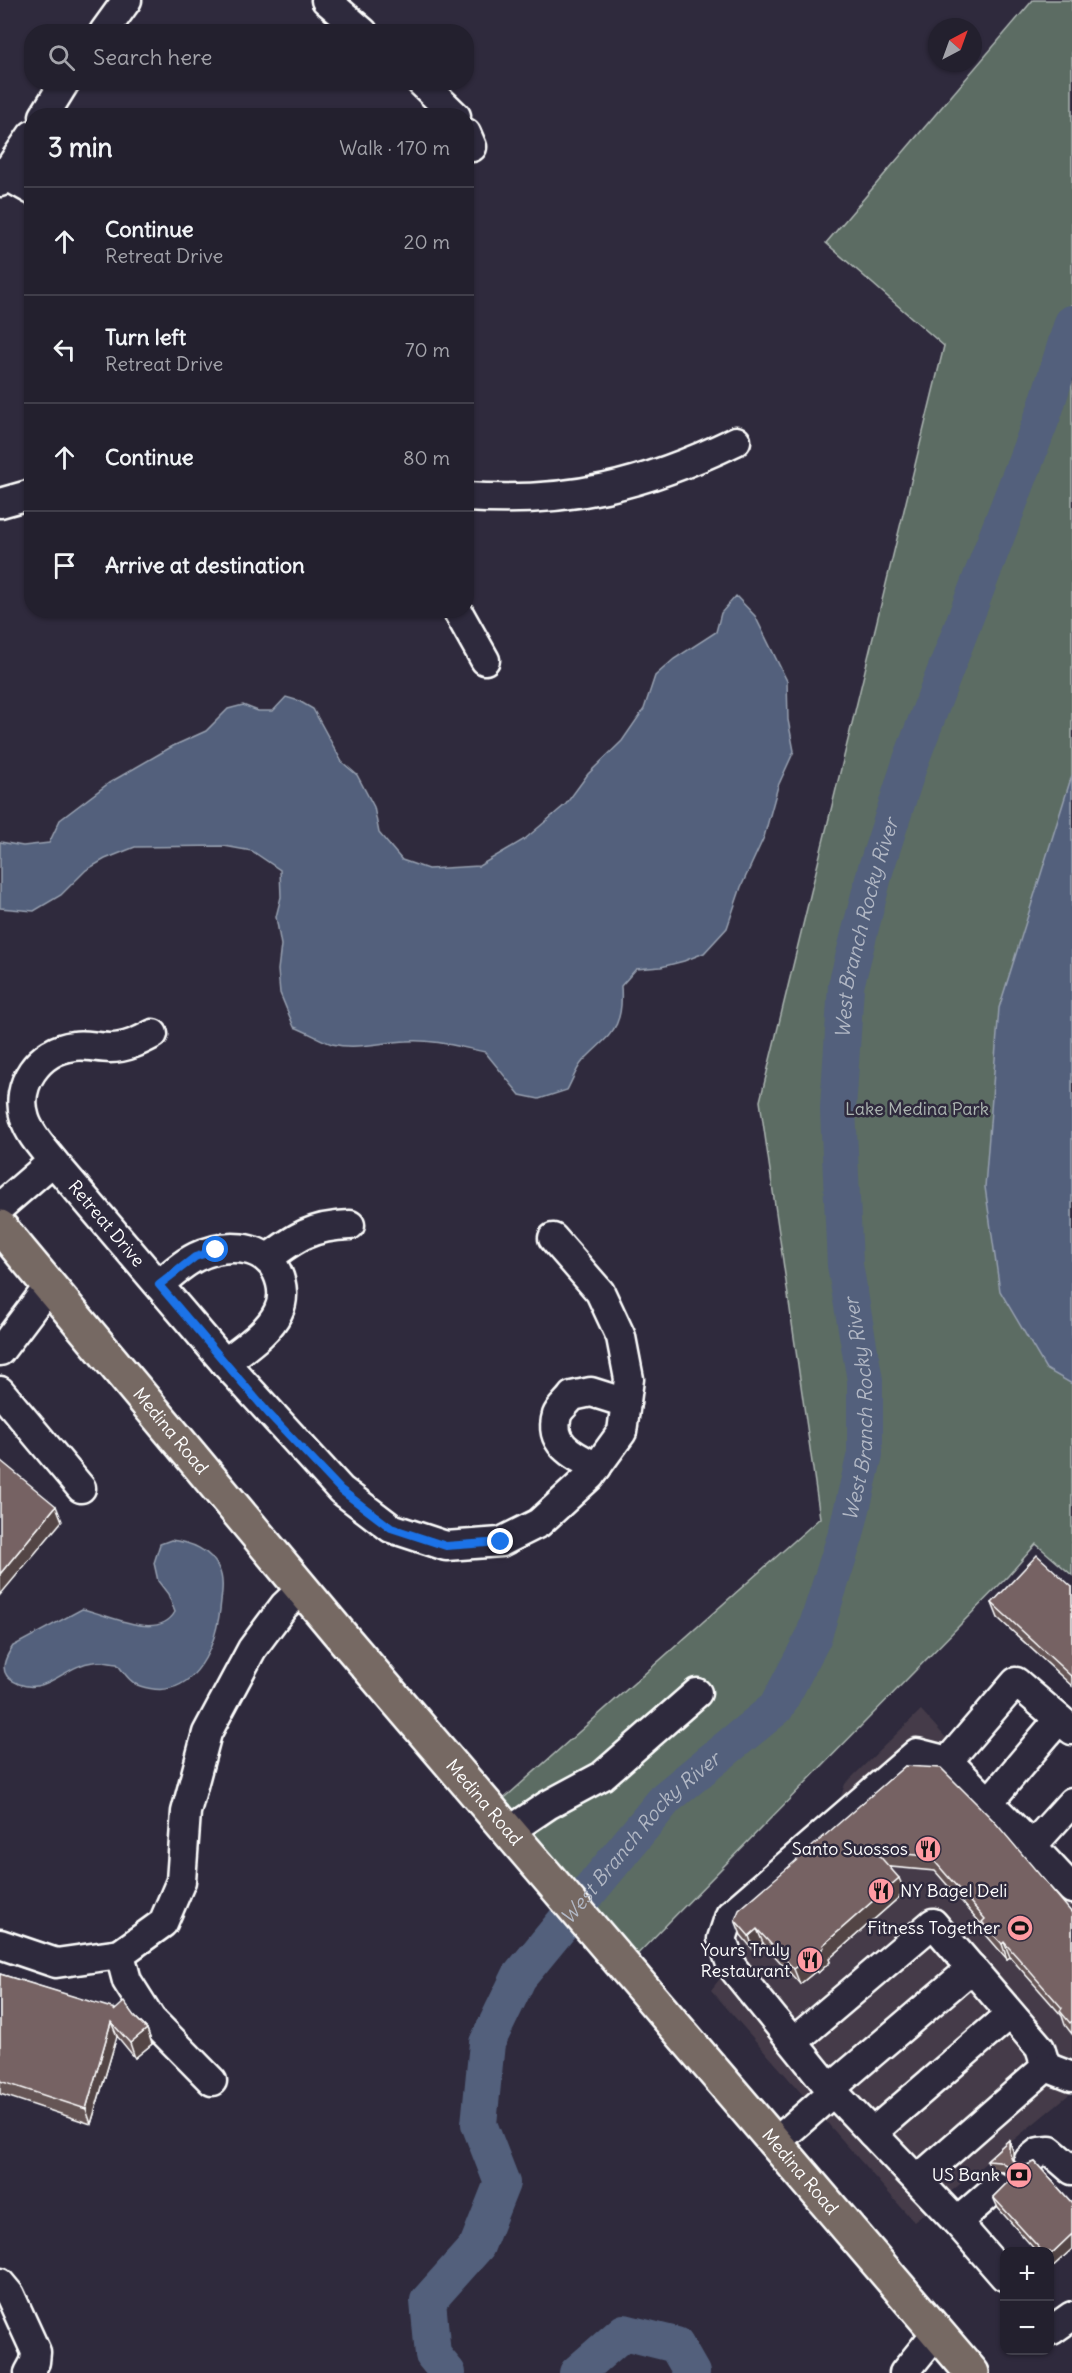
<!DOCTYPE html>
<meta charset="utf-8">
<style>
body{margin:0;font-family:Delius,sans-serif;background:#2b2836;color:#f1f3f6}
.controls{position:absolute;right:18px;bottom:18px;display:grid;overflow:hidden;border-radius:12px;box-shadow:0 2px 4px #0004}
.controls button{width:54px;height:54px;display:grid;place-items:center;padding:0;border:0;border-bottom:2px solid #403e4a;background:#23202e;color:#f1f3f6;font:30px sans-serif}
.compass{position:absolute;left:928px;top:18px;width:54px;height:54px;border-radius:50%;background:#23202e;box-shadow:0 2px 4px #0004;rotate:41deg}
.stop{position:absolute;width:18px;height:18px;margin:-14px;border:4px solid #1a73e8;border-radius:50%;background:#fff}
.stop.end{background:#1a73e8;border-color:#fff;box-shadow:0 2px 6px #0008}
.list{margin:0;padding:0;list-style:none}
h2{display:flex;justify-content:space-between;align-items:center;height:78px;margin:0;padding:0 24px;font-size:26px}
h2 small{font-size:20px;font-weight:400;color:#a3a3aa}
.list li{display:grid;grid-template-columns:39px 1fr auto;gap:18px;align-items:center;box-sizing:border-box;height:108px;padding:0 24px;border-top:2px solid #403e4a}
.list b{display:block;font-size:22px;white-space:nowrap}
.list p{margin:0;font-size:20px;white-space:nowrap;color:#a3a3aa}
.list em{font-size:20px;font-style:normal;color:#a3a3aa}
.icon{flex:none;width:33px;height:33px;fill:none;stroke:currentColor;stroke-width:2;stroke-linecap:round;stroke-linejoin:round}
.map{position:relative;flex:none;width:1072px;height:2373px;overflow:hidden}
.search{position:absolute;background:#23202e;box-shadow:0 2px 4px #0004;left:24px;top:24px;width:450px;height:66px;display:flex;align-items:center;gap:15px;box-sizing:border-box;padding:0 21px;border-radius:24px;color:#a3a3aa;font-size:22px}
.panel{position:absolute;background:#23202e;box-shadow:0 2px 4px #0004;left:24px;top:108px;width:450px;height:510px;border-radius:24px}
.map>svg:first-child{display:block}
</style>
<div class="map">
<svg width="1072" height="2373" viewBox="0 0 1072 2373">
<rect width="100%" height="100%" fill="#2f2a3d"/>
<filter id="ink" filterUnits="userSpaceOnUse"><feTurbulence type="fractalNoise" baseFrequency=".0167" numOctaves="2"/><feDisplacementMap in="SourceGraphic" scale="12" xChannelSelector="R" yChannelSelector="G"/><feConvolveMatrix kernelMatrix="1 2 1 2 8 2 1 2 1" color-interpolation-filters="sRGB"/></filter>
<g filter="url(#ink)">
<path fill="#443b48" d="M 921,1710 L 1072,1878 L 1072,2092 L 914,2222 L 711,1990 L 722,1976 L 706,1938 L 716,1910 L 840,1799 L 845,1784 Z"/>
<path fill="#5b6c64" stroke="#adb6b2" stroke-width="1.5" d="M 1033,0 L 1072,0 L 1072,1575 L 1036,1544 L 1008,1576 L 624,1968 L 490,1811 L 820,1518 L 760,1101 L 944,346 L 826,243 Z"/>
<path fill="#52607c" stroke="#97a0b0" stroke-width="1.5" d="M 736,596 L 755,616 L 787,681 L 788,720 L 794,751 L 778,786 L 764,837 L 741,887 L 727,928 L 704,953 L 684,961 L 661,967 L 636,969 L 621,986 C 624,1031 610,1033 583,1061 C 576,1069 572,1081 567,1090 L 539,1099 L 520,1095 L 485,1052 C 460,1047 433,1039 407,1041 C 382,1042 357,1050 332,1044 C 322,1041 306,1031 294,1027 L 280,993 L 278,970 L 281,945 L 276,917 L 281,897 L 280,870 L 252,851 L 224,846 L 135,847 L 105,859 L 86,870 L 61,895 L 34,911 L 0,908 L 0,842 L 23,846 L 49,843 L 60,820 L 109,783 L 173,746 L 206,731 L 228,709 L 243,705 L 258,711 L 273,711 L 286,697 L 299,701 L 313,709 L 342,762 L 357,775 L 374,807 L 379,833 L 402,860 L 428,869 L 479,866 L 525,839 L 566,804 L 588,774 L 622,741 L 644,709 L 655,676 L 674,659 L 716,632 L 721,613 Z
M 1072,775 L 1072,1384 L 1046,1369 L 1000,1291 L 985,1187 L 999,1008 Z
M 171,1540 C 190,1542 211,1550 219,1569 C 225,1582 221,1597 220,1610 C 214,1652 192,1703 140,1686 C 130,1683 123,1671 117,1664 C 109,1663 100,1661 93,1662 C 66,1665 47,1695 19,1684 C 15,1682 10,1680 7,1676 C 0,1667 7,1655 13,1646 L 82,1609 C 108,1614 158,1642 175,1612 L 168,1594 L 158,1581 L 154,1563 L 160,1544 Z"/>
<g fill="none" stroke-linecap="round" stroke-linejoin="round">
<g stroke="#52607c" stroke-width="36">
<path id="s1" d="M 448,2373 L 433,2355 L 428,2301 L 477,2246 L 502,2183 L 479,2124 L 487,2043 L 519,1977 L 666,1798 L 776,1708 L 813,1638 L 846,1534 L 865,1454 L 865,1380 L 845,1265 L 838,1109 L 846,986 L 876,868 L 911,760 L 1045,410 L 1072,323"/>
<path d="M 577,2373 L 624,2332 L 676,2345 L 692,2373"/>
</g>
<defs>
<g id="minor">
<path d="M 326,0 L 363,32"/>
<path d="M 104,32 L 127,0"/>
<path d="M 421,82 L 456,116"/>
<path d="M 44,116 L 65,82"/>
<path d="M 466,133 L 472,147"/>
<path d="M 0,172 L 32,190"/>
<path d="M 0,182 L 32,135"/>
<path d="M 466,497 C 568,504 645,485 736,441"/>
<path d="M 0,503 L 32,494"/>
<path d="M 457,610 L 485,660"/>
<path id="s2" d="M 153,1034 C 140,1041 126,1048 110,1048 C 98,1048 85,1044 74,1046 C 39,1050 14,1085 25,1119 C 30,1135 43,1148 53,1161 L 225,1363 L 341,1490 L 391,1528 L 446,1546 L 501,1542 L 539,1523 L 590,1476 L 622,1432 L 629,1379 L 621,1337 L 600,1292 L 553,1238"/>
<path d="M 0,1207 L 53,1161"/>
<path d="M 267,1259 C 296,1237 312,1226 350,1225"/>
<path d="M 159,1285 C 170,1275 182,1264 196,1257 C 222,1244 262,1242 277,1272 C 283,1285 284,1300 278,1312 C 268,1333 242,1349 225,1363"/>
<path d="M 0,1351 L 49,1286"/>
<path d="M 0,1391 L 81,1488"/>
<path d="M 597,1467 C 575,1456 548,1445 557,1415 C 559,1409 568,1402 572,1396 L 591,1392 L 626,1403"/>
<path d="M 948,1761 L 1032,1846"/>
<path d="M 989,1802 L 1059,1719"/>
<path d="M 1072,1802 L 1032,1846 L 1072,1889"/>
<path d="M 508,1832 L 548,1805 L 602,1776 L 697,1693"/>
<path d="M 0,1944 L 56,1963 L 120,1954 L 163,1923 L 181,1881 L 186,1812 L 207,1733 L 252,1649 L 284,1606 L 302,1589"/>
<path d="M 120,1954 L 127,1981 L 151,2019 L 212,2081"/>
<path d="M 793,2042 L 933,1923 L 1040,2048 L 1046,2067"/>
<path d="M 1046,2067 L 1072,2077"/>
<path d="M 830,2089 L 972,1968"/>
<path d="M 833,2092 L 957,2222 L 1004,2276"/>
<path d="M 872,2133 L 1010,2014"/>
<path d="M 775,2143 L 833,2092 L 732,1967 L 722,1939 L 730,1915 L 917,1753 L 948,1761 L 1016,1682 L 1072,1730"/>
<path d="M 1029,2160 L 1039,2152 L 1050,2151 L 1072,2170"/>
<path d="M 917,2180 L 1046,2067"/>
<path d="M 957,2222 L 997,2187"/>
<path d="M 0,2283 L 10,2295 L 36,2352 L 35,2362 L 29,2373"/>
<path d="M 1050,2327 L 1052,2330 L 1072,2316"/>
<path d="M 904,2373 L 937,2332"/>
</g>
<g id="highway">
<path id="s3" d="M 0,1227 L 339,1633 L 972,2373"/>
</g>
</defs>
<use href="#minor" stroke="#fff" stroke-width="33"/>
<use href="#highway" stroke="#fff" stroke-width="38"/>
<use href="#minor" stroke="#2f2a3d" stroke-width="28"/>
<use href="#highway" stroke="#766964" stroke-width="33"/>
</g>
<path fill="#655455" stroke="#fff" stroke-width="1.5" d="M 1072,1587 L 1072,1686 L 998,1618 L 992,1603 Z
M 905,1766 L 1072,1913 L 1072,2034 L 1065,2025 L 1062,2016 L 1010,1957 L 1007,1959 L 987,1936 L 983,1926 L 935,1871 L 890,1867 L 905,1892 L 829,1959 L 830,1962 L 818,1973 L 816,1971 L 800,1984 L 763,1943 L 754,1951 L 741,1935 L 735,1920 Z
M 0,1974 L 134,2016 L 147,2029 L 152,2044 L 135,2058 L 117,2036 L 91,2124 L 0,2094 Z
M 1009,2140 L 1013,2151 L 1013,2160 L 1018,2164 L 1027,2165 L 1035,2162 L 1072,2203 L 1072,2249 L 1051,2268 L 1050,2266 L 1050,2252 L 1037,2252 L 998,2208 L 993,2197 L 1008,2182 L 1009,2176 L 1003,2172 L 991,2171 L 987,2160 Z"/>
<path fill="#534545" stroke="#fff" stroke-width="1.5" d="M 56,1506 L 62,1521 L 0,1595 L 0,1574 Z
M 899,1878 L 905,1892 L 829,1959 L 830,1962 L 818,1973 L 813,1958 L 823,1945 Z
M 757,1929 L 763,1943 L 754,1951 L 749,1936 Z
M 1004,1942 L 1010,1957 L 1007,1959 L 1002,1944 Z
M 811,1956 L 816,1971 L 800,1984 L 794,1969 Z
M 111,2022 L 117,2036 L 91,2124 L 86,2109 Z
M 147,2029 L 152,2044 L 135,2058 L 130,2043 Z
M 1009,2140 L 1013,2151 L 1013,2163 L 1009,2152 Z
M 1072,2234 L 1072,2249 L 1051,2268 L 1050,2263 L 1050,2255 Z"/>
<path fill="#766263" stroke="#fff" stroke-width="1.5" d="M 1,1461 L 56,1506 L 0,1574 L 0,1462 Z
M 1037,1555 L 1072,1587 L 1072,1677 L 992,1603 Z
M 905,1766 L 941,1768 L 994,1821 L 1072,1913 L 1072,2021 L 1070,2023 L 1060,2011 L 1062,2008 L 1004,1942 L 1002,1944 L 982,1922 L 985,1919 L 930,1856 L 876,1852 L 899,1878 L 823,1945 L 824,1947 L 813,1958 L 811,1956 L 794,1969 L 757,1929 L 749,1936 L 735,1920 L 739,1910 Z
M 0,1974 L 115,2009 L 114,2011 L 124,2002 L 134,2016 L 147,2029 L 130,2043 L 111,2022 L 86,2109 L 0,2081 Z
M 1009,2140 L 1009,2152 L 1012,2160 L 1018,2164 L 1027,2165 L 1035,2162 L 1072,2203 L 1072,2234 L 1050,2255 L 1050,2252 L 1043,2252 L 993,2197 L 1008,2182 L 1009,2173 L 1006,2165 L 999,2161 L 987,2160 Z"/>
</g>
<g fill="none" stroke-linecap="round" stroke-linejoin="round" filter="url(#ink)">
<path stroke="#1a73e8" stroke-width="8" d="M 216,1250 L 195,1257 L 159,1285 L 268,1413 L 341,1490 L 391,1528 L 446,1546 L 501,1542"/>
</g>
<defs>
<symbol id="restaurant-disc" viewBox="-11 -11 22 22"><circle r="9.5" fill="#ff9aa2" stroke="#2f2a3d"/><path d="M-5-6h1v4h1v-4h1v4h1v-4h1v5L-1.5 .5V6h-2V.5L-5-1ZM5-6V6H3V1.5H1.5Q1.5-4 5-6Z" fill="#111"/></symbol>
<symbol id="stadium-disc" viewBox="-11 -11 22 22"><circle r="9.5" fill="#ff9aa2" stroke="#2f2a3d"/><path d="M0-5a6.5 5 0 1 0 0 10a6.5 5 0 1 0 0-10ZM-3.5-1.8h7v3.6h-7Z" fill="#111"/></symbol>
<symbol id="bank-disc" viewBox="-11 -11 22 22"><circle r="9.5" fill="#ff9aa2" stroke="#2f2a3d"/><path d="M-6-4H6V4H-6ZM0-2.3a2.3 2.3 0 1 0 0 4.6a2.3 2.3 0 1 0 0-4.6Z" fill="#111"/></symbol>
</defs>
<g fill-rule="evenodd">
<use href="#restaurant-disc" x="913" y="1834" width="30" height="30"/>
<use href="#restaurant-disc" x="866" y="1876" width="30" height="30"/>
<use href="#stadium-disc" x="1005" y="1913" width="30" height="30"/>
<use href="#restaurant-disc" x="795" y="1945" width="30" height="30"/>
<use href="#bank-disc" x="1004" y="2160" width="30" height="30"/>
</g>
<g text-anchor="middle" stroke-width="5" stroke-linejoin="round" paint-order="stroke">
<g font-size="18" fill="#adb6b2" stroke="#2f2a3d">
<text x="917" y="1115">Lake Medina Park</text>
</g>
<g font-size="18" fill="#fff" stroke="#2f2a3d">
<text dy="6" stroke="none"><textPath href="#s2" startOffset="315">Retreat Drive</textPath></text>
<text dy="6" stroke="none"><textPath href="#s3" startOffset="266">Medina Road</textPath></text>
<text dy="6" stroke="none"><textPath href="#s3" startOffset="752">Medina Road</textPath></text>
<text dy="6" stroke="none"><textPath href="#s3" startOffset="1238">Medina Road</textPath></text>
</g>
<g font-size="18" fill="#fff" stroke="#2f2a3d" text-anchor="end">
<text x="908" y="1855">Santo Suossos</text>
<text x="900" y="1897" text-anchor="start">NY Bagel Deli</text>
<text x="1000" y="1934">Fitness Together</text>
<text x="790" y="1956">Yours Truly<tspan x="790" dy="21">Restaurant</tspan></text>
<text x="1000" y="2181">US Bank</text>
</g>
<g font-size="20" font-style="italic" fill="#b1b7c4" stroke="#2f2a3d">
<text dy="7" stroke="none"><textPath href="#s1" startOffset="1612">West Branch Rocky River</textPath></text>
<text dy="7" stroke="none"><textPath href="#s1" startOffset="1126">West Branch Rocky River</textPath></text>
<text dy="7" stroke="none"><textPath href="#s1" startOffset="622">West Branch Rocky River</textPath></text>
</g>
</g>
</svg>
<div class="controls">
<button>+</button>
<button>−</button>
</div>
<svg class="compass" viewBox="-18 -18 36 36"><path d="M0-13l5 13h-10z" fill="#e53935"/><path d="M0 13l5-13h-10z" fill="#a3a3aa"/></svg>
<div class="stop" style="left:216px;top:1250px"></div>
<div class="stop end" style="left:501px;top:1542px"></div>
<div class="search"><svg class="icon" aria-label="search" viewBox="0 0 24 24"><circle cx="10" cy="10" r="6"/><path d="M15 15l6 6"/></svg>Search here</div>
<section class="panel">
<h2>3 min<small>Walk · 170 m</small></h2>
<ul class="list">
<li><svg class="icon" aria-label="ahead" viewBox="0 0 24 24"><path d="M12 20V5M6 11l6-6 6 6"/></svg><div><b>Continue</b><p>Retreat Drive</p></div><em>20 m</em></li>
<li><svg class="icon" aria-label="left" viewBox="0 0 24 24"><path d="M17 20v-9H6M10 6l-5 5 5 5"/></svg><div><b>Turn left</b><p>Retreat Drive</p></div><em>70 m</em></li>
<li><svg class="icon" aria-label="ahead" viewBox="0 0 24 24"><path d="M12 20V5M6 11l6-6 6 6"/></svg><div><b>Continue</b></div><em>80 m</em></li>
<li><svg class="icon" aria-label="arrive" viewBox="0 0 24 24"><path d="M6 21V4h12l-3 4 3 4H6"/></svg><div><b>Arrive at destination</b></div></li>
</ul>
</section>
</div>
